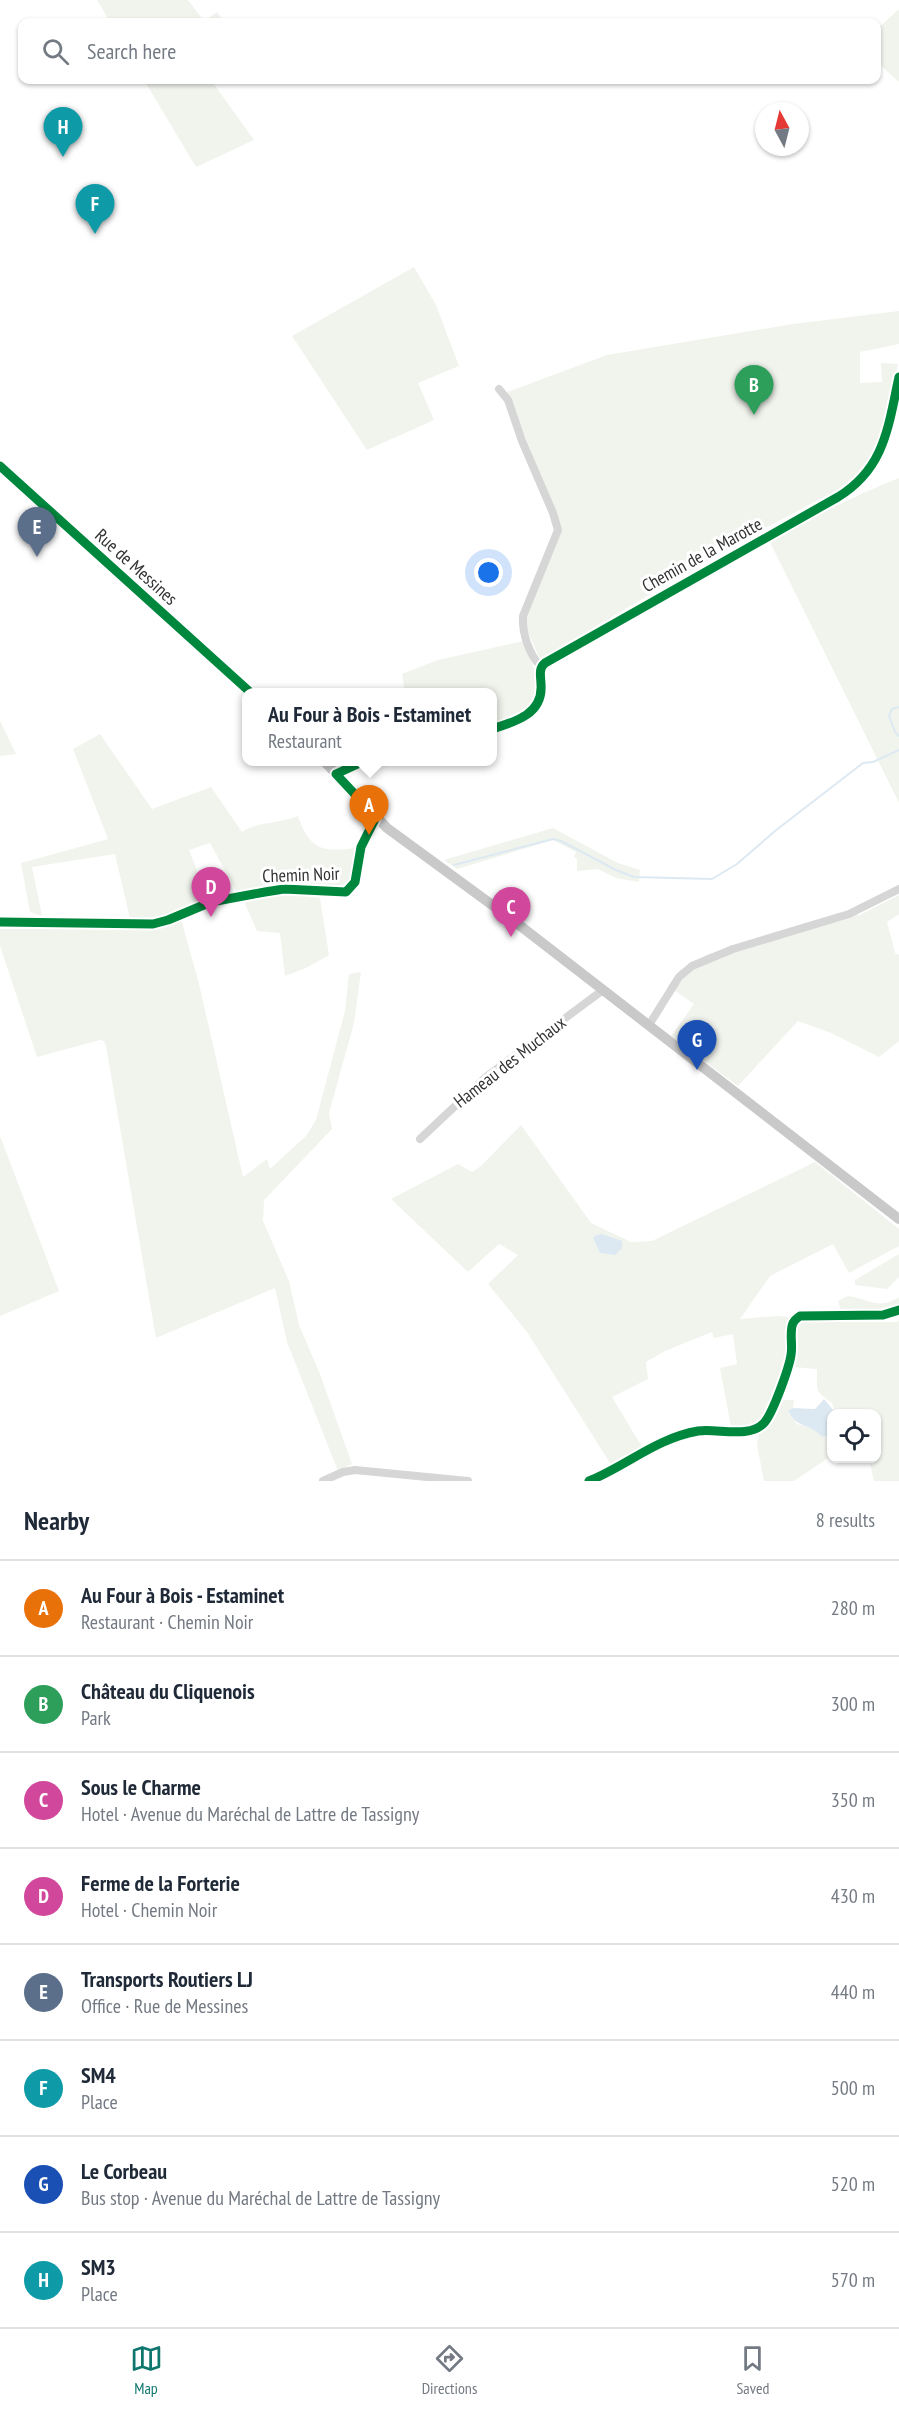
<!DOCTYPE html>
<meta charset="utf-8">
<style>
body{margin:0;font-family:"PT Sans Narrow",sans-serif;background:#f2f2f3;color:#1f2937}
.controls{position:absolute;right:18px;bottom:18px;display:grid;overflow:hidden;border-radius:12px;box-shadow:0 2px 4px #0004}
.controls button{width:54px;height:54px;display:grid;place-items:center;padding:0;border:0;border-bottom:2px solid #e0e1e3;background:#fff;color:#1f2937;font:30px sans-serif}
.compass{position:absolute;left:755px;top:102px;width:54px;height:54px;border-radius:50%;background:#fff;box-shadow:0 2px 4px #0004;rotate:353deg}
.you{position:absolute;left:489px;top:573px;width:21px;height:21px;margin:-15px;border:4px solid #fff;border-radius:50%;background:#1a73e8;box-shadow:0 0 0 9px #1a73e833}
.badge{display:grid;place-items:center;width:39px;height:39px;border-radius:50%;background:#0f766e;color:#fff;font-size:20px;font-weight:700}
.pin{position:absolute;translate:-50% -50px;filter:drop-shadow(0 2px 3px #0008)}
.pin::after{content:'';position:absolute;top:32px;width:21px;height:18px;background:inherit;clip-path:polygon(0 0,100% 0,50% 100%)}
.popup{position:absolute;left:242px;top:688px;width:255px;height:78px;box-sizing:border-box;display:grid;place-content:center;border-radius:12px;background:#fff;filter:drop-shadow(0 2px 4px #0005);font-size:20px;white-space:nowrap;color:#747a83}
.popup b{font-size:22px;color:#1f2937}
.popup::after{content:'';position:absolute;left:50%;top:100%;margin-left:-12px;border:12px solid transparent;border-top-color:#fff}
.list{margin:0;padding:0;list-style:none}
h2{display:flex;justify-content:space-between;align-items:center;height:78px;margin:0;padding:0 24px;font-size:26px}
h2 small{font-size:20px;font-weight:400;color:#747a83}
.list li{display:grid;grid-template-columns:39px 1fr auto;gap:18px;align-items:center;box-sizing:border-box;height:96px;padding:0 24px;border-top:2px solid #e0e1e3}
.list b{display:block;font-size:22px;white-space:nowrap}
.list p{margin:0;font-size:20px;white-space:nowrap;color:#747a83}
.list em{font-size:20px;font-style:normal;color:#747a83}
.icon{flex:none;width:33px;height:33px;fill:none;stroke:currentColor;stroke-width:2;stroke-linecap:round;stroke-linejoin:round}
.map{position:relative;flex:none;width:899px;height:1481px;overflow:hidden}
.search{position:absolute;background:#fff;box-shadow:0 2px 4px #0004;left:18px;right:18px;top:18px;height:66px;display:flex;align-items:center;gap:15px;box-sizing:border-box;padding:0 21px;border-radius:12px;color:#747a83;font-size:22px}
.sheet{height:846px;background:#fff}
nav{display:flex;justify-content:space-around;align-items:center;box-sizing:border-box;height:84px;border-top:2px solid #e0e1e3;background:#fff;font-size:16px;color:#747a83}
nav a{display:grid;justify-items:center;gap:3px}
nav .on{color:#0f766e}
.map>svg:first-child{display:block}
</style>
<div class="map">
<svg width="899" height="1481" viewBox="0 0 899 1481">
<rect width="100%" height="100%" fill="#fff"/>
<path fill="#f1f4ed" d="M 97,0 L 188,0 L 204,21 L 217,12 L 224,22 L 110,22 Z
M 899,9 L 899,82 L 877,62 L 876,30 Z
M 144,80 L 211,80 L 254,140 L 196,167 Z
M 414,267 L 436,305 L 459,366 L 418,383 L 434,420 L 367,450 L 292,336 Z
M 899,311 L 899,344 L 860,352 L 860,383 L 882,382 L 881,363 L 898,364 L 878,444 L 858,479 L 741,541 L 540,659 L 527,630 L 526,612 L 559,523 L 507,392 L 607,355 L 793,324 Z
M 899,478 L 899,803 L 770,542 C 811,517 854,496 899,478 Z
M 524,641 L 537,677 L 535,702 C 522,711 508,719 492,724 L 492,692 L 405,692 L 402,674 L 438,660 Z
M 0,721 L 16,754 L 0,756 Z
M 100,734 L 152,809 L 211,787 L 242,832 C 258,821 279,824 298,816 C 310,851 323,852 356,848 L 352,883 L 345,888 L 257,888 L 237,892 L 210,843 L 189,850 L 208,898 L 163,917 L 130,919 L 115,854 L 32,867 L 42,916 L 30,912 L 21,863 L 108,839 L 73,749 Z
M 553,828 L 618,863 L 640,870 L 639,882 L 616,878 L 598,869 L 577,871 L 577,859 L 574,857 L 576,852 L 553,840 L 457,869 L 444,860 Z
M 287,894 L 320,898 L 329,955 L 306,968 L 285,976 L 280,933 L 257,931 L 243,899 Z
M 899,895 L 899,914 L 887,922 L 895,953 L 899,955 L 899,1041 L 879,1057 L 831,1033 L 798,1021 L 738,1086 L 671,1036 L 694,1004 L 668,986 L 679,971 L 706,955 L 856,908 L 858,916 Z
M 181,919 L 199,984 L 243,1177 L 267,1159 L 270,1169 L 306,1136 L 316,1120 L 345,1011 L 349,974 L 361,972 L 354,1023 L 329,1113 L 332,1129 L 264,1200 L 263,1221 L 289,1281 L 299,1325 L 320,1374 L 352,1464 L 338,1471 L 287,1342 L 275,1288 L 156,1338 L 106,1046 L 104,1041 L 100,1040 L 37,1057 L 0,946 L 0,929 L 141,929 L 157,927 Z
M 521,1125 L 591,1223 L 631,1242 L 652,1241 L 815,1162 L 899,1229 L 899,1246 L 849,1273 L 833,1244 L 770,1276 L 740,1319 L 778,1316 L 788,1317 C 788,1328 790,1340 789,1350 C 787,1367 770,1420 754,1427 C 747,1430 738,1428 731,1427 L 720,1368 L 737,1364 L 733,1334 L 714,1338 L 712,1332 L 665,1351 L 646,1362 L 648,1379 L 612,1397 L 642,1447 L 612,1466 L 527,1332 L 488,1284 L 518,1255 L 499,1244 L 468,1272 L 391,1199 L 458,1164 L 472,1172 L 481,1166 Z
M 0,1136 L 59,1291 L 0,1316 Z
M 899,1254 L 899,1277 L 887,1289 L 855,1285 L 855,1280 Z
M 848,1296 C 868,1298 878,1311 899,1297 L 899,1307 L 890,1312 L 841,1311 L 838,1301 Z
M 899,1320 L 899,1481 L 874,1481 L 869,1459 L 876,1458 L 876,1414 L 835,1413 L 832,1403 C 814,1389 817,1393 817,1369 L 793,1367 L 797,1349 L 796,1324 L 805,1322 L 897,1322 Z
M 779,1400 L 794,1400 L 793,1408 L 788,1412 L 797,1424 L 815,1429 L 821,1436 L 831,1437 L 831,1456 L 794,1481 L 764,1481 L 757,1445 L 759,1434 L 772,1417 Z"/>
<path fill="#dde9f2" d="M 602,1234 L 622,1241 L 622,1248 L 615,1255 L 600,1253 L 593,1238 L 596,1235 Z
M 824,1399 L 835,1412 L 832,1414 L 831,1437 L 821,1436 C 810,1423 797,1429 788,1411 L 793,1408 L 815,1409 Z"/>
<g fill="none" stroke-linecap="round" stroke-linejoin="round">
<path stroke="#dde9f2" stroke-width="2" d="M 899,707 L 892,709 L 889,716 L 895,732 L 899,736
M 454,865 L 553,839 L 561,841 L 616,870 L 634,877 L 712,879 L 737,864 L 775,831 L 863,763 L 873,762 L 899,750"/>
<path stroke="#d6d6d6" stroke-width="8" d="M 499,389 L 508,400 L 522,441 L 553,513 L 558,530 L 523,616 C 522,634 529,654 541,667
M 492,729 C 515,722 543,714 541,685 C 541,676 538,669 545,663 L 838,497 C 885,468 888,427 899,377
M 336,774 L 362,762
M 0,922 L 153,924 L 168,920 L 211,902 L 265,892 L 284,889 L 346,892 L 355,882 L 361,847 L 376,817
M 649,1025 L 679,977 L 692,966 L 733,949 L 849,914 L 899,889
M 420,1139 L 486,1077 L 603,990
M 323,1481 L 343,1472 L 355,1470 L 468,1481
M 589,1481 C 626,1466 657,1438 698,1431 C 717,1428 749,1439 764,1423 C 773,1413 789,1368 791,1355 C 793,1345 789,1332 793,1323 C 795,1319 796,1319 800,1316 L 883,1315 L 899,1310"/>
<path stroke="#c9c9c9" stroke-width="10" d="M 0,466 L 250,692
M 325,762 L 387,828 L 514,921 L 899,1219"/>
<defs>
<path id="cycleway" d="M 0,466 L 250,692
M 492,729 C 515,722 543,714 541,685 C 541,676 538,669 545,663 L 838,497 C 885,468 888,427 899,377
M 0,922 L 153,924 L 168,920 L 211,902 L 265,892 L 284,889 L 346,892 L 355,882 L 361,847 L 376,817 L 336,774 L 362,762
M 589,1481 C 626,1466 657,1438 698,1431 C 717,1428 749,1439 764,1423 C 773,1413 789,1368 791,1355 C 793,1345 789,1332 793,1323 C 795,1319 796,1319 800,1316 L 883,1315 L 899,1310"/>
</defs>
<use href="#cycleway" stroke="#fff" stroke-width="13"/>
<use href="#cycleway" stroke="#00873e" stroke-width="9"/>
</g>
<g text-anchor="middle" stroke-width="6" stroke-linejoin="round" paint-order="stroke">
<g font-size="18" fill="#323232" stroke="#fff">
<text transform="translate(702 555) rotate(-29)" y="6">Chemin de la Marotte</text>
<text transform="translate(136 567) rotate(42)" y="6">Rue de Messines</text>
<text transform="translate(301 875) rotate(-2)" y="6">Chemin Noir</text>
<text transform="translate(510 1062) rotate(-38)" y="6">Hameau des Muchaux</text>
</g>
</g>
</svg>
<div class="controls">
<button><svg class="icon" aria-label="locate" viewBox="0 0 24 24"><circle cx="12" cy="12" r="6"/><path d="M12 2v4M12 18v4M2 12h4M18 12h4"/></svg></button>
</div>
<svg class="compass" viewBox="-18 -18 36 36"><path d="M0-13l5 13h-10z" fill="#e53935"/><path d="M0 13l5-13h-10z" fill="#747a83"/></svg>
<div class="you"></div>
<div class="pin badge" style="left:369px;top:835px;background:#e8710a">A</div>
<div class="popup"><b>Au Four à Bois - Estaminet</b>Restaurant</div>
<div class="pin badge" style="left:754px;top:415px;background:#2e9e5b">B</div>
<div class="pin badge" style="left:511px;top:937px;background:#d1479c">C</div>
<div class="pin badge" style="left:211px;top:917px;background:#d1479c">D</div>
<div class="pin badge" style="left:37px;top:557px;background:#5c6f8a">E</div>
<div class="pin badge" style="left:95px;top:234px;background:#0f9aa8">F</div>
<div class="pin badge" style="left:697px;top:1070px;background:#1a4fb4">G</div>
<div class="pin badge" style="left:63px;top:157px;background:#0f9aa8">H</div>
<div class="search"><svg class="icon" aria-label="search" viewBox="0 0 24 24"><circle cx="10" cy="10" r="6"/><path d="M15 15l6 6"/></svg>Search here</div>
</div>
<section class="sheet">
<h2>Nearby<small>8 results</small></h2>
<ul class="list">
<li><span class="badge" style="background:#e8710a">A</span><div><b>Au Four à Bois - Estaminet</b><p>Restaurant · Chemin Noir</p></div><em>280 m</em></li>
<li><span class="badge" style="background:#2e9e5b">B</span><div><b>Château du Cliquenois</b><p>Park</p></div><em>300 m</em></li>
<li><span class="badge" style="background:#d1479c">C</span><div><b>Sous le Charme</b><p>Hotel · Avenue du Maréchal de Lattre de Tassigny</p></div><em>350 m</em></li>
<li><span class="badge" style="background:#d1479c">D</span><div><b>Ferme de la Forterie</b><p>Hotel · Chemin Noir</p></div><em>430 m</em></li>
<li><span class="badge" style="background:#5c6f8a">E</span><div><b>Transports Routiers LJ</b><p>Office · Rue de Messines</p></div><em>440 m</em></li>
<li><span class="badge" style="background:#0f9aa8">F</span><div><b>SM4</b><p>Place</p></div><em>500 m</em></li>
<li><span class="badge" style="background:#1a4fb4">G</span><div><b>Le Corbeau</b><p>Bus stop · Avenue du Maréchal de Lattre de Tassigny</p></div><em>520 m</em></li>
<li><span class="badge" style="background:#0f9aa8">H</span><div><b>SM3</b><p>Place</p></div><em>570 m</em></li>
</ul>
</section>
<nav>
<a class="on"><svg class="icon" aria-label="map" viewBox="0 0 24 24"><path d="M3 6l6-2 6 2 6-2v14l-6 2-6-2-6 2zM9 4v14M15 6v14"/></svg>Map</a>
<a><svg class="icon" aria-label="directions" viewBox="0 0 24 24"><path d="M12 3l9 9-9 9-9-9zM9 14v-3h6M13 9l2 2-2 2"/></svg>Directions</a>
<a><svg class="icon" aria-label="saved" viewBox="0 0 24 24"><path d="M7 4h10v16l-5-4-5 4z"/></svg>Saved</a>
</nav>
